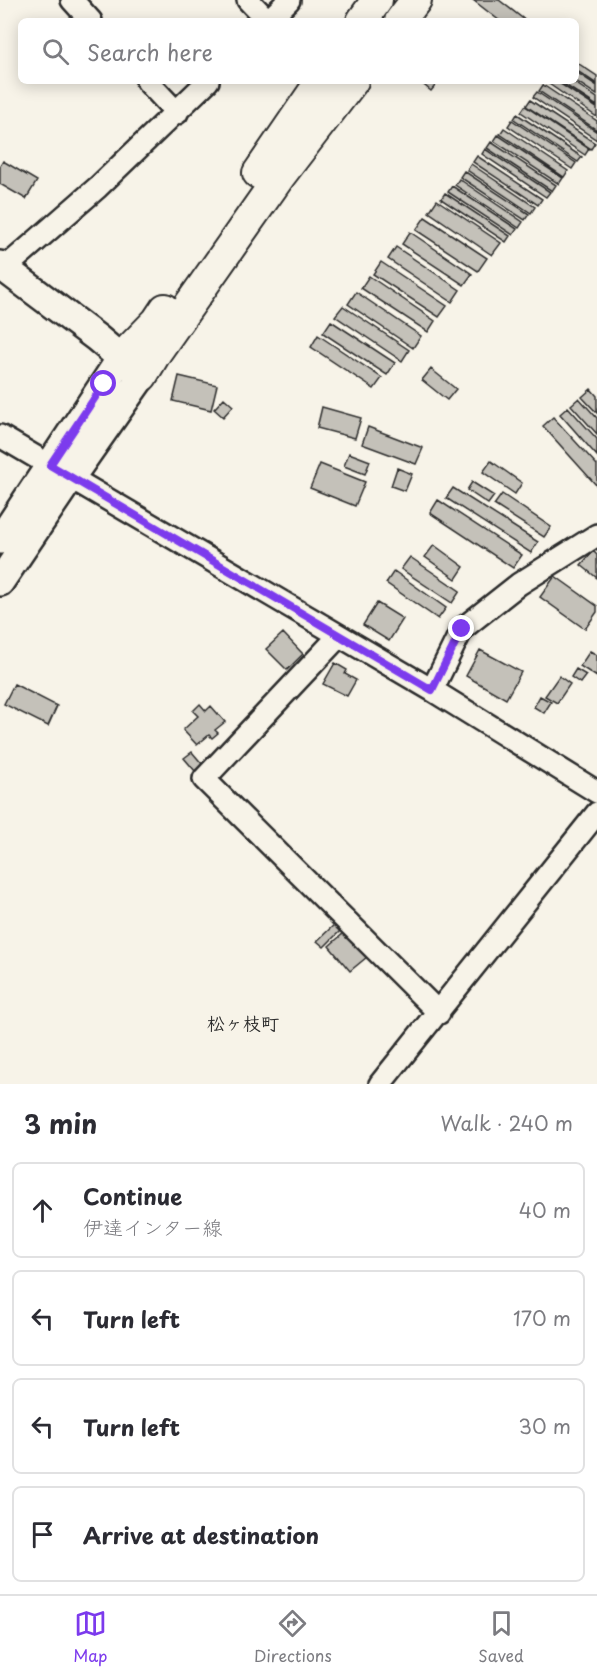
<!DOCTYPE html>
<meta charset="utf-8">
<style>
body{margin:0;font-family:"Playpen Sans","Klee One",sans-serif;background:#f2f2f3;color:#2b2b33}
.stop{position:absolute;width:18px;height:18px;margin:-14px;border:4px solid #7c3aed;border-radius:50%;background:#fff}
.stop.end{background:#7c3aed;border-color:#fff;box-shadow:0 2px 6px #0008}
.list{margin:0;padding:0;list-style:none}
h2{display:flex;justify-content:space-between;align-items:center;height:78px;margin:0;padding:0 24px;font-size:26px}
h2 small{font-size:20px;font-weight:400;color:#7c7c81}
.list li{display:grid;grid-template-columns:39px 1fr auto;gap:18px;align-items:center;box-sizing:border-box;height:96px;margin:0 12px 12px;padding:0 12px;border:2px solid #e1e1e2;border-radius:9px}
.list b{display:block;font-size:22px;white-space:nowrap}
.list p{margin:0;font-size:20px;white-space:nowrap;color:#7c7c81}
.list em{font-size:20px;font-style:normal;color:#7c7c81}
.icon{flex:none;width:33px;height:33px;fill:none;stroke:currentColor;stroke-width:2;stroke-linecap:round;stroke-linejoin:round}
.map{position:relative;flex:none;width:597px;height:1084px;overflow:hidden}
.search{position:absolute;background:#fff;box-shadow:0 3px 15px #0003;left:18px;right:18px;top:18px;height:66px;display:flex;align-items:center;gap:15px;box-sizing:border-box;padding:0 21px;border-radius:9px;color:#7c7c81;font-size:22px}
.sheet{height:510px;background:#fff}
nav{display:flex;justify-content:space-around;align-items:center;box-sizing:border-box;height:84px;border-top:2px solid #e1e1e2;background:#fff;font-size:16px;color:#7c7c81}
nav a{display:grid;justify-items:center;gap:3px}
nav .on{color:#7c3aed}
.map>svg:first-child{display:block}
</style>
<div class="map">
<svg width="597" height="1084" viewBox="0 0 597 1084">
<rect width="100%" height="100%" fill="#f7f3e8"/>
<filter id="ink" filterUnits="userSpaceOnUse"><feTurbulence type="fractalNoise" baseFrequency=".0167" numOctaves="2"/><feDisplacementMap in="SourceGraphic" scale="12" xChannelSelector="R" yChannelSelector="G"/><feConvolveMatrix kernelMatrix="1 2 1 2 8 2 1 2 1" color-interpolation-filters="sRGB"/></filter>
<g filter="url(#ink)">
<path fill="#c4c1b9" stroke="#2b2b2b" stroke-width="1.5" d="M 473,0 L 499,0 L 526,21 L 500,21 Z
M 576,62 L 597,76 L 597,84 L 576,70 Z
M 576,72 L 597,86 L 597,95 L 576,81 Z
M 419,81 L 439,81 L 431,91 Z
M 547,81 L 556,81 L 597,108 L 597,117 L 546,82 Z
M 559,81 L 572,81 L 597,98 L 597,106 Z
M 543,85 L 597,121 L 597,130 L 539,91 Z
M 537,92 L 597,132 L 597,140 L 533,97 Z
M 530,100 L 595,143 L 591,149 L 526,106 Z
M 525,106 L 589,149 L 585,155 L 521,112 Z
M 517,114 L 582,157 L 578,162 L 514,119 Z
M 512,120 L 576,163 L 572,169 L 508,126 Z
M 504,128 L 568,171 L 564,177 L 500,134 Z
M 498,135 L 563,178 L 559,184 L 494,141 Z
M 491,142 L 556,185 L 552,191 L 487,148 Z
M 485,149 L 550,192 L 546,197 L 482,154 Z
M 477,156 L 542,199 L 538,205 L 473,162 Z
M 3,161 L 37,181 L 26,199 L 0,184 L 0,166 Z
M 471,164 L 535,207 L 531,213 L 467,170 Z
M 464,171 L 529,214 L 525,220 L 460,177 Z
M 459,179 L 523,222 L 519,228 L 455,185 Z
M 452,186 L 517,229 L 513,235 L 448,192 Z
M 445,193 L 510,236 L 506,242 L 441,199 Z
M 437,200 L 501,243 L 492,255 L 429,212 Z
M 425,217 L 487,258 L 478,271 L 416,230 Z
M 410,232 L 472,274 L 464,285 L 402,244 Z
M 396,247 L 460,290 L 452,302 L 388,259 Z
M 381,262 L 447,306 L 439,317 L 373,274 Z
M 369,276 L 435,321 L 428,332 L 361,288 Z
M 356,292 L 421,336 L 413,348 L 348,304 Z
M 343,306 L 409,350 L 402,361 L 335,316 Z
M 331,321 L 395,363 L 387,375 L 323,333 Z
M 318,335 L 382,378 L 374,389 L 311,347 Z
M 431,369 L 456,389 L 447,400 L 422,380 Z
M 179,376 L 217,385 L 211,410 L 173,401 Z
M 591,389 L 597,396 L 597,413 L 582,397 Z
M 224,398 L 233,406 L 223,417 L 214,409 Z
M 579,398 L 597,418 L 597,434 L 571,405 Z
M 322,407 L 361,418 L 355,438 L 317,428 Z
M 568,407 L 597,439 L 597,456 L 560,414 Z
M 553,417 L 597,465 L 597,486 L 543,426 Z
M 368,427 L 423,448 L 416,464 L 362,444 Z
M 349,453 L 370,461 L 365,474 L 344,466 Z
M 491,461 L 522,483 L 515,494 L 483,472 Z
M 320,464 L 365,482 L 355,506 L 310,488 Z
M 397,468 L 412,474 L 405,491 L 391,486 Z
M 472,482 L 494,496 L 488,504 L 467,490 Z
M 453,488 L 538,542 L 531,553 L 446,498 Z
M 502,494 L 551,527 L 544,537 L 494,505 Z
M 438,500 L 522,555 L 513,568 L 430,513 Z
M 434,545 L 464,567 L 456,579 L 425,557 Z
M 593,551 L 597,555 L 597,578 L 581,565 Z
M 410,557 L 460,591 L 452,603 L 401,569 Z
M 394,571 L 446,608 L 438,619 L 386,583 Z
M 555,576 L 597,606 L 597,612 L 585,629 L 540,597 Z
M 377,603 L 403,619 L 389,641 L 363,625 Z
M 283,633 L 303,654 L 287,670 L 266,649 Z
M 480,650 L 521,672 L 506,699 L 466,676 Z
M 590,651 L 597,655 L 597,677 L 580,666 Z
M 335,663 L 347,670 L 345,674 L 356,680 L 347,696 L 323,684 Z
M 576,669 L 586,675 L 580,683 L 571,677 Z
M 559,676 L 570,684 L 557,703 L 545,696 Z
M 14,684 L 57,706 L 48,726 L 4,704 Z
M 540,696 L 551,702 L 544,713 L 534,707 Z
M 200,704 L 206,711 L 211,706 L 225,722 L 215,730 L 218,733 L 212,738 L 209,735 L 197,745 L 183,730 L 198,716 L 193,711 Z
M 192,752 L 203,765 L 195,771 L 184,758 Z
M 335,924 L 341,930 L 324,947 L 317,941 Z
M 345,932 L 367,957 L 350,971 L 329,946 Z"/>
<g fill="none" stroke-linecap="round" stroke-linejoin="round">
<defs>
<path id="minor" d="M 72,0 L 91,21
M 248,0 L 268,21
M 268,21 L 289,0
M 147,81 L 177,113
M 4,269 L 98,187 L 208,81
M 0,436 L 432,690 L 597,792
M 339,636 L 204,779 L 439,1013
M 432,690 L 462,629 L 519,584 L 597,535
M 380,1084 L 597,813"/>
<path id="major" d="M 0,265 L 97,338 L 142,376 L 71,477 L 0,582
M 0,540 L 121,358"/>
<path id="highway" d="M 362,21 L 377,0
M 400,21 L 416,0
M 258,173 L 321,81
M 121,358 L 157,321 L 165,309
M 142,376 L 157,351 L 280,176 L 353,81"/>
</defs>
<use href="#minor" stroke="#2b2b2b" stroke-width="26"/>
<use href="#major" stroke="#2b2b2b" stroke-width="32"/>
<use href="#highway" stroke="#2b2b2b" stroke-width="34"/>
<use href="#minor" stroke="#f7f3e8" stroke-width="21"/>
<use href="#major" stroke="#f7f3e8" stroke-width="27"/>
<use href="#highway" stroke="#f7f3e8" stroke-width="30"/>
</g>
</g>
<g fill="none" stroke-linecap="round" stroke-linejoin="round" filter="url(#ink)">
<path stroke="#7c3aed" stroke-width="8" d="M 104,384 L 50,465 L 432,690 L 462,629"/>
</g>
<g text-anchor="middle" stroke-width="6" stroke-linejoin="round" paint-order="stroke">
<g font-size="18" font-weight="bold" fill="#2b2b2b" stroke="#f7f3e8">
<text x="243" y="1030">松ヶ枝町</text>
</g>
</g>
</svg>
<div class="stop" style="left:104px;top:384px"></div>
<div class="stop end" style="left:462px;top:629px"></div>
<div class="search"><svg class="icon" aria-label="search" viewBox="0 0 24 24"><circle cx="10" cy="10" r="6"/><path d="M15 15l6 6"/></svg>Search here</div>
</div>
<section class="sheet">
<h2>3 min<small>Walk · 240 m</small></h2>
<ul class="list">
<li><svg class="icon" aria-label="ahead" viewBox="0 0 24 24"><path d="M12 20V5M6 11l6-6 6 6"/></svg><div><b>Continue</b><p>伊達インター線</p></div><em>40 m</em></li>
<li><svg class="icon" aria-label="left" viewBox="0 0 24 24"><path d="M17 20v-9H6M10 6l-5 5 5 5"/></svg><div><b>Turn left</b></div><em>170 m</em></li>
<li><svg class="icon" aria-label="left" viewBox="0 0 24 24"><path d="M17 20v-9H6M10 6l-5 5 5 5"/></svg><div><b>Turn left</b></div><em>30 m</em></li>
<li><svg class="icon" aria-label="arrive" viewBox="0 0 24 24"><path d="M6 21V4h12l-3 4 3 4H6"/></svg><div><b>Arrive at destination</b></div></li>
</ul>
</section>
<nav>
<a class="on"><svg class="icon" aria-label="map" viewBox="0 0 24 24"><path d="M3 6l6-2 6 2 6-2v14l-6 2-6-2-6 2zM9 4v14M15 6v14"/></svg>Map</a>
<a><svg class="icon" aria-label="directions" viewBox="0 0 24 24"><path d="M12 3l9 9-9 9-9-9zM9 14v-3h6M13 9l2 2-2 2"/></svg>Directions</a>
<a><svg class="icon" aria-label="saved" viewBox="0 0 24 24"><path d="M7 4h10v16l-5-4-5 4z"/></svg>Saved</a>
</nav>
